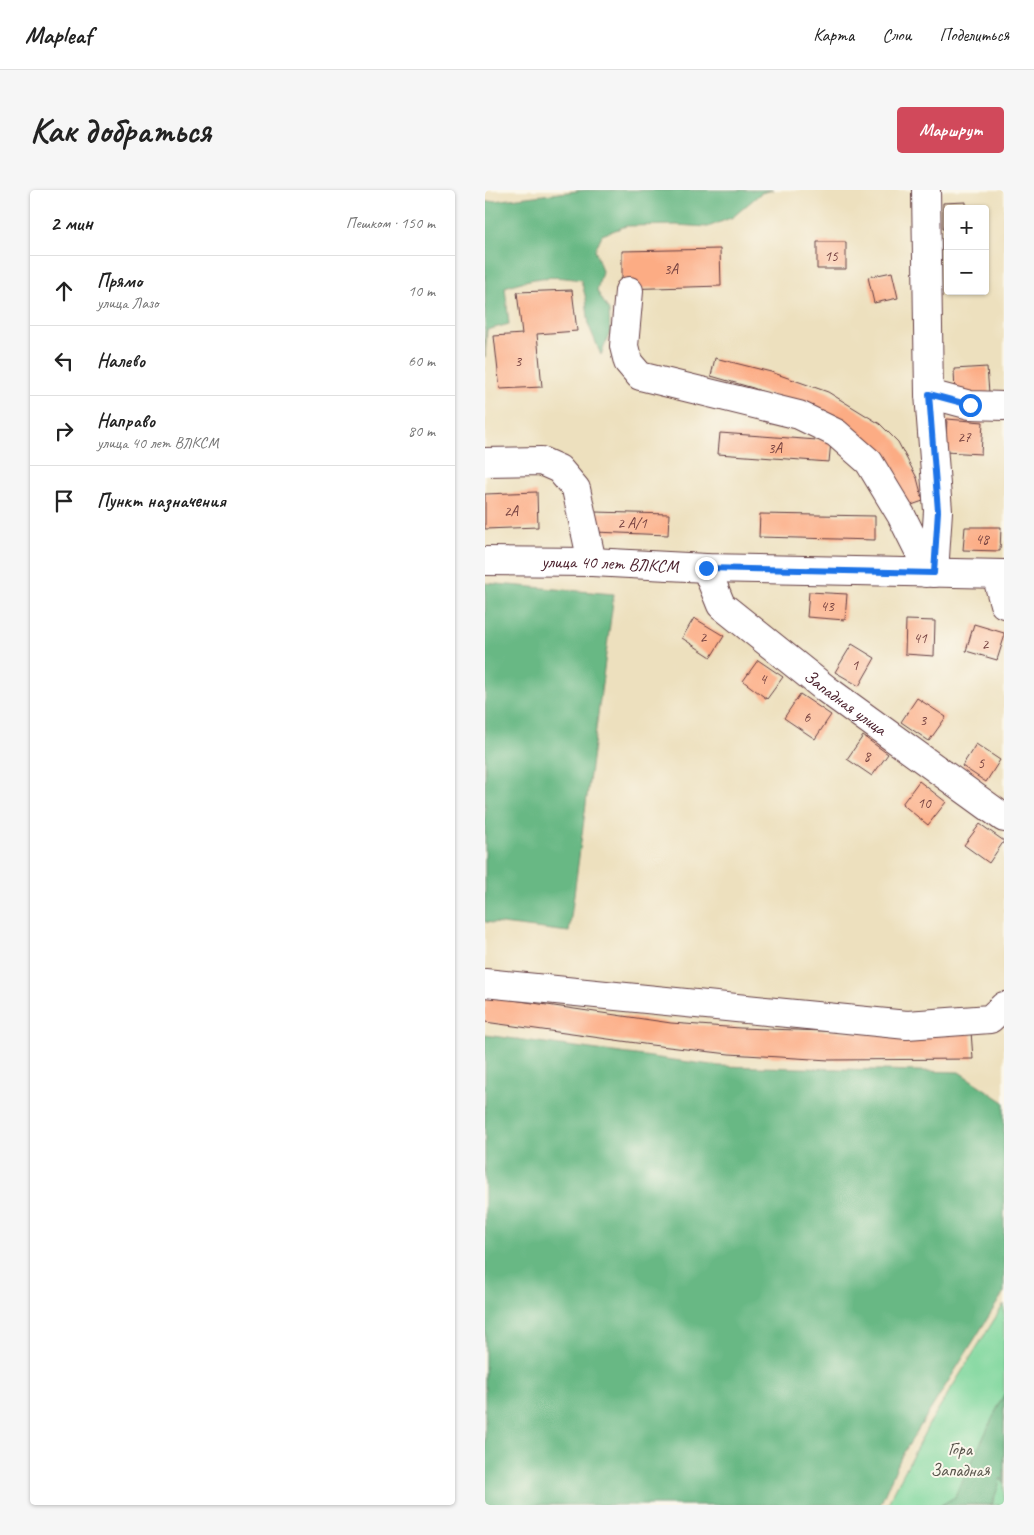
<!DOCTYPE html>
<html lang="ru">
<meta charset="utf-8">
<style>
body{margin:0;font-family:Caveat,sans-serif;background:#f6f6f6;color:#222}
.controls{position:absolute;right:15px;top:15px;display:grid;overflow:hidden;border-radius:5px;box-shadow:0 1px 4px #0004}
.controls button{width:45px;height:45px;display:grid;place-items:center;padding:0;border:0;border-bottom:1px solid #e0e0e0;background:#fff;color:#222;font:25px sans-serif}
.stop{position:absolute;width:15px;height:15px;margin:-11px;border:4px solid #1a73e8;border-radius:50%;background:#fff}
.stop.end{background:#1a73e8;border-color:#fff;box-shadow:0 1px 5px #0008}
.list{margin:0;padding:0;list-style:none}
h2{display:flex;justify-content:space-between;align-items:center;height:65px;margin:0;padding:0 20px;font-size:21px}
h2 small{font-size:16px;font-weight:400;color:#767676}
.list li{display:grid;grid-template-columns:32px 1fr auto;gap:15px;align-items:center;box-sizing:border-box;height:70px;padding:0 20px;border-top:1px solid #e0e0e0}
.list b{display:block;font-size:19px;white-space:nowrap}
.list p{margin:0;font-size:16px;white-space:nowrap;color:#767676}
.list em{font-size:16px;font-style:normal;color:#767676}
.icon{flex:none;width:28px;height:28px;fill:none;stroke:currentColor;stroke-width:2;stroke-linecap:round;stroke-linejoin:round}
.map{position:relative;flex:none;width:519px;height:1315px;overflow:hidden;border-radius:5px}
header{display:flex;align-items:center;gap:30px;box-sizing:border-box;height:70px;padding:0 25px;background:#fff;border-bottom:1px solid #e0e0e0}
header strong{font-size:24px}
nav{display:flex;gap:28px;margin-inline-start:auto;font-size:18px}
.intro{display:flex;align-items:center;justify-content:space-between;box-sizing:border-box;height:120px;padding:0 30px}
h1{margin:0;font-size:35px}
.button{padding:12px 22px;border-radius:5px;background:#d1495b;color:#fff;font-size:18px;font-weight:700}
main{display:flex;gap:30px;padding:0 30px}
aside{flex:1;background:#fff;border-radius:5px;box-shadow:0 1px 4px #0004}
.map>svg:first-child{display:block}
</style>
<header>
<strong>Mapleaf</strong>
<nav><a>Карта</a><a>Слои</a><a>Поделиться</a></nav>
</header>
<div class="intro"><h1>Как добраться</h1><a class="button">Маршрут</a></div>
<main>
<aside>
<h2>2 мин<small>Пешком · 150 m</small></h2>
<ul class="list">
<li><svg class="icon" aria-label="ahead" viewBox="0 0 24 24"><path d="M12 20V5M6 11l6-6 6 6"/></svg><div><b>Прямо</b><p>улица Лазо</p></div><em>10 m</em></li>
<li><svg class="icon" aria-label="left" viewBox="0 0 24 24"><path d="M17 20v-9H6M10 6l-5 5 5 5"/></svg><div><b>Налево</b></div><em>60 m</em></li>
<li><svg class="icon" aria-label="right" viewBox="0 0 24 24"><path d="M7 20v-9h11M14 6l5 5-5 5"/></svg><div><b>Направо</b><p>улица 40 лет ВЛКСМ</p></div><em>80 m</em></li>
<li><svg class="icon" aria-label="arrive" viewBox="0 0 24 24"><path d="M6 21V4h12l-3 4 3 4H6"/></svg><div><b>Пункт назначения</b></div></li>
</ul>
</aside>
<div class="map">
<svg width="519" height="1315" viewBox="0 0 519 1315">
<rect width="100%" height="100%" fill="#fbf7ec"/>
<filter id="ink" filterUnits="userSpaceOnUse"><feTurbulence type="fractalNoise" baseFrequency=".02" numOctaves="2"/><feDisplacementMap in="SourceGraphic" scale="10" xChannelSelector="R" yChannelSelector="G"/><feConvolveMatrix kernelMatrix="1 2 1 2 8 2 1 2 1" color-interpolation-filters="sRGB"/></filter>
<filter id="wash" filterUnits="userSpaceOnUse"><feTurbulence type="fractalNoise" baseFrequency=".0096" numOctaves="4" result="noise"/><feDisplacementMap in="SourceGraphic" scale="20" xChannelSelector="R" yChannelSelector="G"/><feGaussianBlur stdDeviation="1.12" result="paint"/><feColorMatrix in="noise" values="0 0 0 0 0 0 0 0 0 0 0 0 0 0 0 0 0 1.4 0 .05"/><feComposite in="paint" operator="in"/></filter>
<g filter="url(#wash)">
<rect width="100%" height="100%" fill="#ede0be"/>
<path fill="#7fd79d" stroke="#647b64" d="M 519,1114 L 519,1315 L 402,1315 L 444,1234 Z"/>
<path fill="#67b884" stroke="#586c58" d="M 100,0 L 288,0 L 276,3 L 248,27 L 223,37 L 191,35 L 141,36 L 117,45 L 110,60 L 117,81 L 112,101 L 124,121 L 125,142 L 116,165 L 104,136 L 101,109 L 96,90 C 65,85 50,87 20,97 L 24,134 L 2,140 L 0,167 L 0,12 Z
M 0,393 L 129,404 L 84,742 L 0,732 Z
M 0,845 L 234,876 L 474,882 L 519,912 L 519,1102 L 416,1267 L 395,1315 L 0,1315 Z
M 519,1204 L 519,1294 L 516,1288 L 507,1315 L 456,1315 L 470,1307 Z"/>
<g id="blocks">
<path fill="#fcac84" d="M 481,12 L 481,19 L 463,19 L 463,39 L 458,39 L 458,13 Z
M 332,52 L 361,52 L 361,79 L 332,79 Z
M 235,59 L 236,96 L 137,99 L 137,61 Z
M 407,82 L 413,108 L 389,113 L 383,87 Z
M 87,100 L 92,141 L 52,144 L 57,197 L 15,199 L 9,146 L 37,144 L 32,102 Z
M 230,168 L 286,182 L 343,202 L 395,234 L 413,252 L 432,288 L 438,311 L 418,318 L 401,274 L 377,250 L 338,225 L 268,198 L 226,186 Z
M 502,177 L 504,203 L 470,205 L 469,179 Z
M 462,229 L 498,232 L 496,264 L 460,262 Z
M 235,243 L 346,251 L 344,272 L 233,264 Z
M 52,302 L 53,337 L 0,339 L 0,304 Z
M 110,322 L 184,324 L 183,345 L 110,342 Z
M 275,324 L 390,326 L 390,350 L 274,347 Z
M 480,337 L 516,337 L 515,361 L 478,360 Z
M 324,402 L 362,404 L 360,430 L 322,427 Z
M 209,428 L 239,446 L 226,467 L 197,448 Z
M 421,430 L 450,431 L 449,466 L 420,464 Z
M 489,434 L 519,443 L 519,448 L 512,470 L 481,461 Z
M 367,454 L 390,468 L 374,496 L 350,482 Z
M 273,470 L 298,487 L 282,509 L 258,491 Z
M 315,504 L 346,525 L 330,549 L 299,528 Z
M 432,508 L 461,527 L 444,551 L 416,532 Z
M 378,546 L 403,564 L 387,586 L 362,569 Z
M 491,554 L 515,570 L 501,592 L 477,576 Z
M 434,591 L 461,612 L 443,635 L 417,614 Z
M 495,634 L 519,651 L 504,673 L 479,655 Z
M 0,806 L 186,833 L 255,838 L 397,843 L 486,841 L 488,869 L 344,870 L 244,864 L 166,855 L 0,832 Z"/>
</g>
</g>
<g filter="url(#ink)">
<use href="#blocks" fill-opacity="0" stroke="#623c41" stroke-width="1"/>
<g fill="none" stroke-linecap="round" stroke-linejoin="round">
<defs>
<g id="minor">
<path d="M 441,0 L 444,204 L 453,321 L 449,383"/>
<path d="M 144,101 L 139,156 L 143,172 L 155,186 L 314,225 L 351,243 L 384,272 L 416,325 L 434,361 L 441,383"/>
<path d="M 444,204 L 485,215 L 519,216"/>
<path d="M 0,272 L 56,271 L 74,279 L 91,299 L 107,372"/>
<path id="s1" d="M 0,371 L 107,372 L 221,378 L 519,384"/>
<path id="s2" d="M 221,378 L 236,415 L 341,499 L 519,628"/>
<path d="M 511,384 L 519,414"/>
<path d="M 0,793 L 422,835 L 505,829 L 519,816"/>
</g>
</defs>
<use href="#minor" stroke="#623c41" stroke-width="30"/>
<use href="#minor" stroke="#fff" stroke-width="28"/>
</g>
</g>
<g fill="none" stroke-linecap="round" stroke-linejoin="round" filter="url(#ink)">
<path stroke="#1a73e8" stroke-width="6" d="M 221,378 L 449,383 L 453,321 L 444,204 L 485,215"/>
</g>
<g text-anchor="middle" stroke-width="4" stroke-linejoin="round" paint-order="stroke">
<g font-size="15" fill="#764241">
<text x="346" y="71">15</text>
<text x="186" y="84">3А</text>
<text x="33" y="176">3</text>
<text x="479" y="252">27</text>
<text x="290" y="263">3А</text>
<text x="26" y="326">2А</text>
<text x="147" y="338">2 А/1</text>
<text x="497" y="354">48</text>
<text x="342" y="421">43</text>
<text x="218" y="452">2</text>
<text x="435" y="453">41</text>
<text x="500" y="459">2</text>
<text x="370" y="480">1</text>
<text x="278" y="494">4</text>
<text x="322" y="532">6</text>
<text x="438" y="535">3</text>
<text x="382" y="571">8</text>
<text x="496" y="578">5</text>
<text x="439" y="618">10</text>
</g>
<g font-size="18" fill="#4a1f2b" stroke="#fbf7ec">
<text dy="6" stroke="none"><textPath href="#s1" startOffset="125">улица 40 лет ВЛКСМ</textPath></text>
<text dy="6" stroke="none"><textPath href="#s2" startOffset="198">Западная улица</textPath></text>
</g>
<g font-size="18" fill="#5a564d" stroke="#fbf7ec">
<text x="475" y="1265">Гора<tspan x="475" dy="21">Западная</tspan></text>
</g>
</g>
</svg>
<div class="controls">
<button>+</button>
<button>−</button>
</div>
<div class="stop" style="left:485px;top:215px"></div>
<div class="stop end" style="left:221px;top:378px"></div>
</div>
</main>
